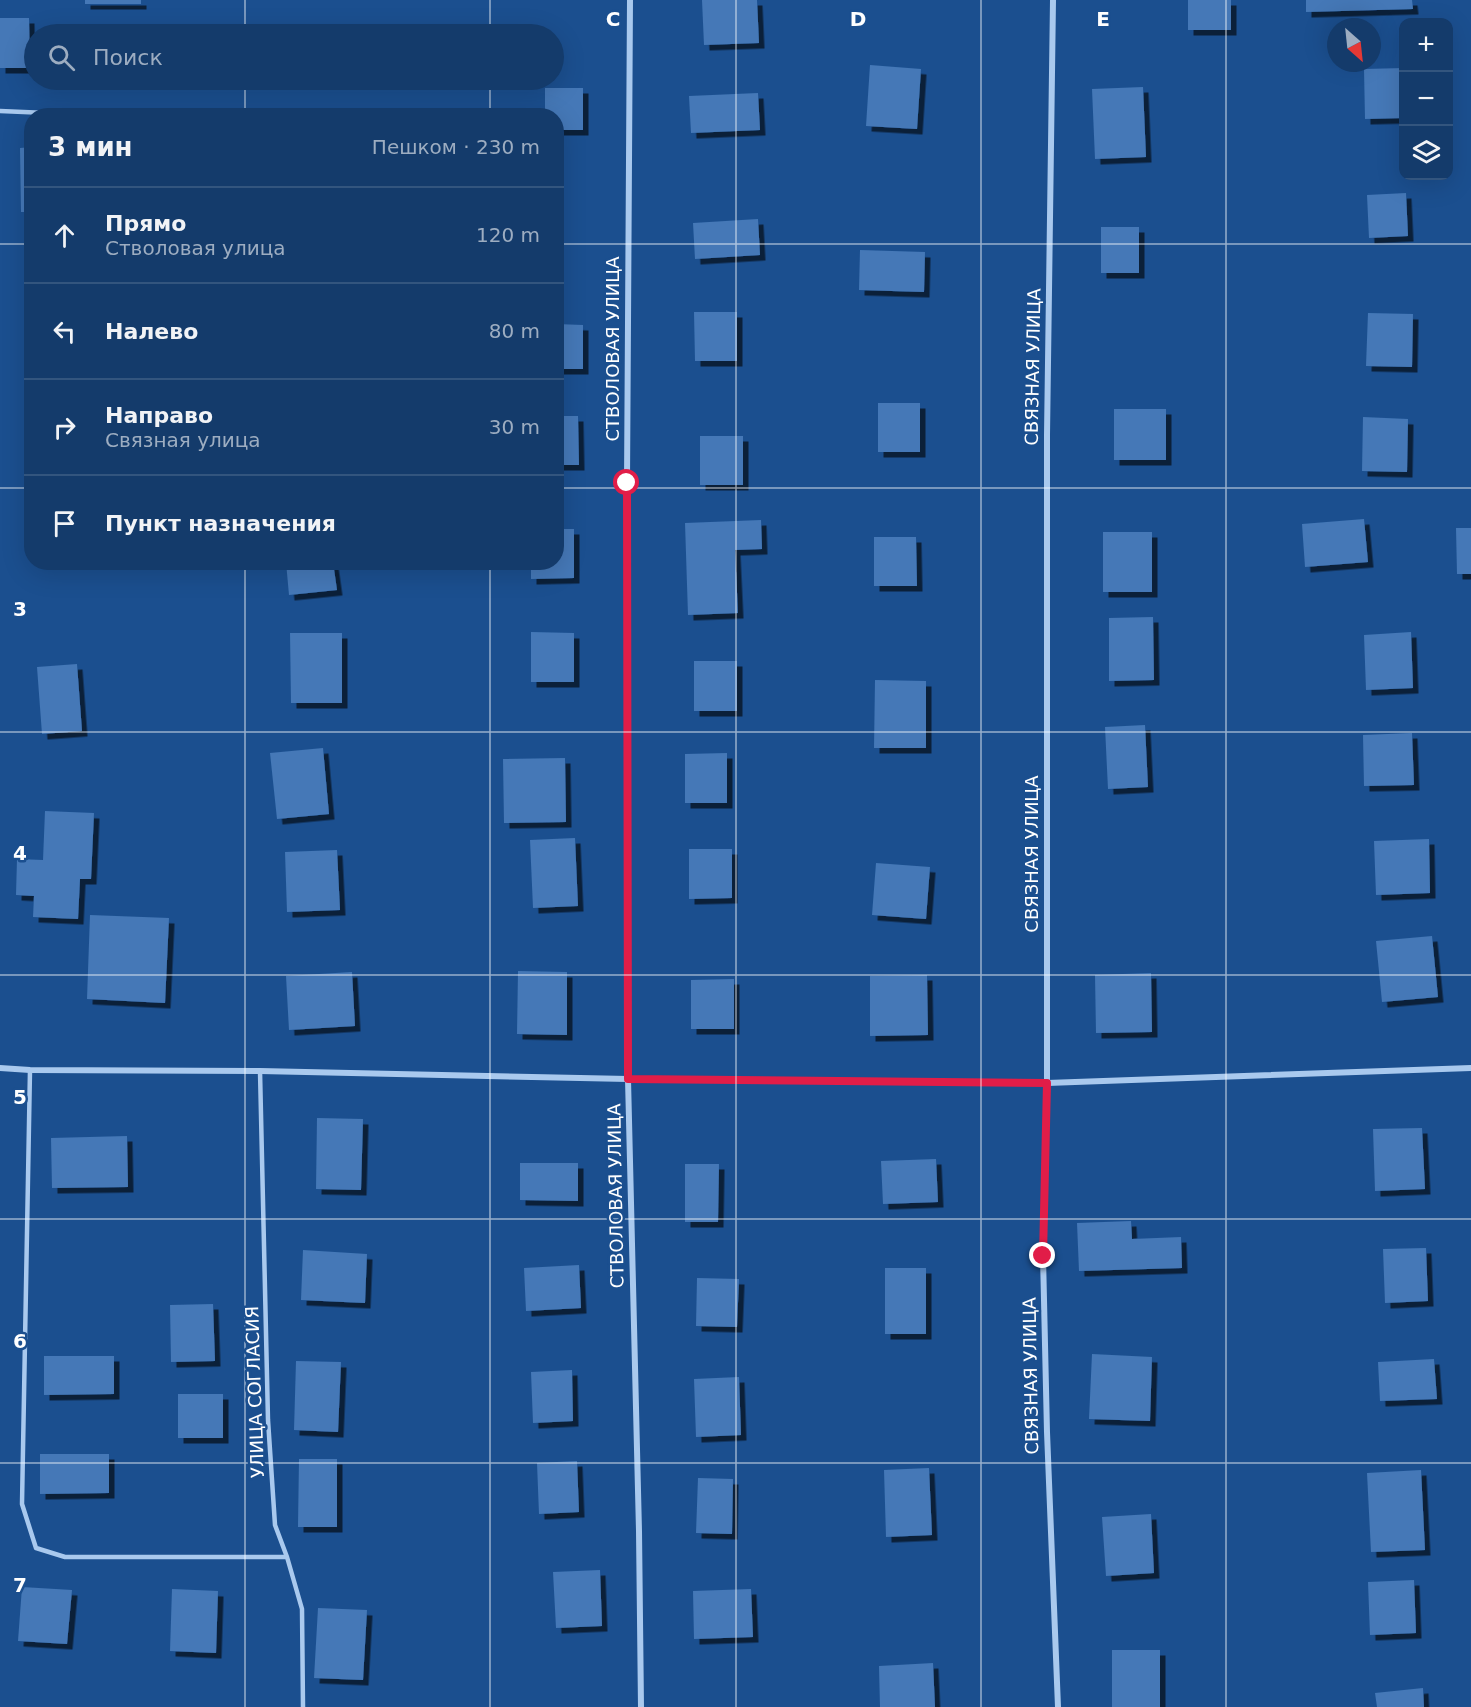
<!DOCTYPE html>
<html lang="ru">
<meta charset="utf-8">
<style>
body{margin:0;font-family:"DejaVu Sans",sans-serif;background:#214673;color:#f1f3f6}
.controls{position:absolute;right:18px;top:18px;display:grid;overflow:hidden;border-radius:12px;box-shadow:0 6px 24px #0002}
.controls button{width:54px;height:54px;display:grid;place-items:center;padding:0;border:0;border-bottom:2px solid #33557e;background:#143b6b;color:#f1f3f6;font:30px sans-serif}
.compass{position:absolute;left:1327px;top:18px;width:54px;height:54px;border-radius:50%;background:#143b6b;box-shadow:0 6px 24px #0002;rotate:153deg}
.stop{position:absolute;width:18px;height:18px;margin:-14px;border:4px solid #e11d48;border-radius:50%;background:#fff}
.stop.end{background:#e11d48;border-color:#fff;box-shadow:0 2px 6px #0008}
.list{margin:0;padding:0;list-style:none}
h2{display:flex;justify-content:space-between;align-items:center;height:78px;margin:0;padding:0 24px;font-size:26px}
h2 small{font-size:20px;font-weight:400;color:#9dadc1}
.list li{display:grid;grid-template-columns:39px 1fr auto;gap:18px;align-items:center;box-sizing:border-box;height:96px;padding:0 24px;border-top:2px solid #33557e}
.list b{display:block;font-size:22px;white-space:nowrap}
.list p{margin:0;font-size:20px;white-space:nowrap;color:#9dadc1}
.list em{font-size:20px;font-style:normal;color:#9dadc1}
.icon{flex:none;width:33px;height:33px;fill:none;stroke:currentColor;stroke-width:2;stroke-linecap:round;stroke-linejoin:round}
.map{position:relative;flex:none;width:1471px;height:1707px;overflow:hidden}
.search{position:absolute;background:#143b6b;box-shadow:0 6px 24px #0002;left:24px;top:24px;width:540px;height:66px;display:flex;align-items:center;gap:15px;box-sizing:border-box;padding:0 21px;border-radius:33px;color:#9dadc1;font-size:22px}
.panel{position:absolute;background:#143b6b;box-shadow:0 6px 24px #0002;left:24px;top:108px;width:540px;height:462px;border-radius:24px}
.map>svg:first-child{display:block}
</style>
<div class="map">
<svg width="1471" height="1707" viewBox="0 0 1471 1707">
<defs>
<filter id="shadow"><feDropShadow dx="5.5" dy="5.5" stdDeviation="0" flood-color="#0009"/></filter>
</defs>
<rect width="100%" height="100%" fill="#1b4f8f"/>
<path fill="#4478b7" filter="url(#shadow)" d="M 85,0 L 141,0 L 141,4 L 85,4 Z
M 702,0 L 757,0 L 759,43 L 704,45 Z
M 1188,0 L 1231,0 L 1231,30 L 1188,30 Z
M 1306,0 L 1412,0 L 1413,9 L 1306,12 Z
M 0,18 L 29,18 L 30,68 L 0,68 Z
M 870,65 L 921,69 L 917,129 L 866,126 Z
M 1404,68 L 1404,118 L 1365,119 L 1364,69 Z
M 1143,87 L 1146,157 L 1095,159 L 1092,89 Z
M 545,88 L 583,88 L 583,130 L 556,130 L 556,116 L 545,116 Z
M 758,93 L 760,130 L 691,133 L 689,96 Z
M 32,147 L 32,212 L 21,212 L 20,148 Z
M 1406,193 L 1408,236 L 1369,238 L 1367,195 Z
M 758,219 L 760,255 L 695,259 L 693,223 Z
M 1101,227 L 1139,227 L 1139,273 L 1101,273 Z
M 860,250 L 925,252 L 924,292 L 859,290 Z
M 694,312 L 737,312 L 737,361 L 695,361 Z
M 1368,313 L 1413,314 L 1412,367 L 1366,366 Z
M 556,324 L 583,325 L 583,369 L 556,369 Z
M 878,403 L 920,403 L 920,452 L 878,452 Z
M 1114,409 L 1166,409 L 1166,460 L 1114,460 Z
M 556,416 L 578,416 L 579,465 L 556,465 Z
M 1363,417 L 1408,419 L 1407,472 L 1362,471 Z
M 700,436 L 743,436 L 743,485 L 700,485 Z
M 1364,519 L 1368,562 L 1305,567 L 1302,524 Z
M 761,520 L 762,549 L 735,550 L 738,613 L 688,615 L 685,523 Z
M 1456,528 L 1471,528 L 1471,574 L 1457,574 Z
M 556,529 L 574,529 L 574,578 L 531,579 L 531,562 L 556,562 Z
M 1103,532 L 1152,532 L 1152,592 L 1103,592 Z
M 874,537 L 916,537 L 917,586 L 874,586 Z
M 286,562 L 333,562 L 337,590 L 289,595 Z
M 1153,617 L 1154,680 L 1109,681 L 1109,618 Z
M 531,632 L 574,633 L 574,682 L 531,682 Z
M 1411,632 L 1413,688 L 1366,690 L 1364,635 Z
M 290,633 L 342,633 L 342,703 L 291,703 Z
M 694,661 L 737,661 L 737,711 L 694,711 Z
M 77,664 L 82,731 L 42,734 L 37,667 Z
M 875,680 L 926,681 L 926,748 L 874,748 Z
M 1145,725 L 1148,787 L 1108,789 L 1105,727 Z
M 1412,733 L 1414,785 L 1364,786 L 1363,735 Z
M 323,748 L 329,814 L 277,819 L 270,753 Z
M 727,753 L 727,803 L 685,803 L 685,754 Z
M 565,758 L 566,822 L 504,823 L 503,759 Z
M 45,811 L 94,813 L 91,879 L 80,879 L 78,919 L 33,917 L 34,896 L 16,895 L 17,859 L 43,860 Z
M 575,838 L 578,906 L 533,908 L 530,840 Z
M 1429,839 L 1430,893 L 1376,895 L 1374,841 Z
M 689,849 L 732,849 L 732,898 L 689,899 Z
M 337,850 L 340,910 L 287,912 L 285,852 Z
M 876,863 L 930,867 L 926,919 L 872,915 Z
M 90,915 L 169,918 L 165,1003 L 87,999 Z
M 1432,936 L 1438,997 L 1382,1002 L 1376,941 Z
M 518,971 L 567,972 L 567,1035 L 517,1034 Z
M 352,972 L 355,1026 L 289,1030 L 286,976 Z
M 1151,973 L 1152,1032 L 1096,1033 L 1095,975 Z
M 927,975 L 928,1035 L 870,1036 L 870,976 Z
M 734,979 L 734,1029 L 691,1029 L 691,980 Z
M 317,1118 L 363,1119 L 361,1190 L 316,1189 Z
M 1422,1128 L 1425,1189 L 1375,1191 L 1373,1129 Z
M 127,1136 L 128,1187 L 52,1188 L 51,1138 Z
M 936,1159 L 938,1202 L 883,1204 L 881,1161 Z
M 520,1163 L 578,1163 L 578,1201 L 520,1200 Z
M 685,1164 L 719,1164 L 718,1222 L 685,1222 Z
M 1131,1221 L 1132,1239 L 1181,1237 L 1182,1268 L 1079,1271 L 1077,1223 Z
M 1426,1248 L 1428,1301 L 1385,1303 L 1383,1249 Z
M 303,1250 L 367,1254 L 365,1303 L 301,1300 Z
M 579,1265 L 581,1308 L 526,1311 L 524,1268 Z
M 885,1268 L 926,1268 L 926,1334 L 885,1334 Z
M 697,1278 L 739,1279 L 737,1327 L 696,1326 Z
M 213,1304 L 215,1361 L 171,1362 L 170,1305 Z
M 1092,1354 L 1152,1357 L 1150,1421 L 1089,1419 Z
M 44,1356 L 114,1356 L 114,1394 L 44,1395 Z
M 1434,1359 L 1437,1399 L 1380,1401 L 1378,1362 Z
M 296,1361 L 341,1362 L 338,1432 L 294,1430 Z
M 572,1370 L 573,1421 L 533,1423 L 531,1372 Z
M 739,1377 L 741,1435 L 696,1437 L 694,1379 Z
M 178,1394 L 223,1394 L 223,1438 L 178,1438 Z
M 40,1454 L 109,1454 L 109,1493 L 40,1494 Z
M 299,1459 L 337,1459 L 337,1527 L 298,1527 Z
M 577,1461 L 579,1512 L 539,1514 L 537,1463 Z
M 929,1468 L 932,1535 L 886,1537 L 884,1470 Z
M 1421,1470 L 1425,1550 L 1371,1552 L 1367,1473 Z
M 698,1478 L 733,1479 L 732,1534 L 696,1533 Z
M 1151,1514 L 1154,1573 L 1106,1576 L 1102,1517 Z
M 600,1570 L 602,1626 L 556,1628 L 553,1572 Z
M 1414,1580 L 1416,1633 L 1370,1635 L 1368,1582 Z
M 22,1587 L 72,1590 L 67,1644 L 18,1641 Z
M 172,1589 L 218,1591 L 216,1653 L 170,1651 Z
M 751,1589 L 753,1637 L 694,1639 L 693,1591 Z
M 318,1608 L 367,1610 L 363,1680 L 314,1678 Z
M 1112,1650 L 1160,1650 L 1160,1707 L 1112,1707 Z
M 933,1663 L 935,1707 L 880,1707 L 879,1666 Z
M 1423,1688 L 1424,1707 L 1377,1707 L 1375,1693 Z"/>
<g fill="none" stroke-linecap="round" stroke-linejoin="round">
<path stroke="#a9c9ee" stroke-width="4.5" d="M 0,111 L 117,116
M 30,1070 L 22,1504 L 36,1548 L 65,1557 L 287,1557
M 260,1071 L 268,1420 L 275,1525 L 287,1557 L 302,1609 L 303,1707"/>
<path stroke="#a9c9ee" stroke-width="6" d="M 630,0 L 627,483 L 628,1079 L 639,1531 L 641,1707
M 1053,0 L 1047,435 L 1047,1083 L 1043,1256 L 1047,1432 L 1058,1707
M 0,1068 L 30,1070 L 260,1071 L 628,1079 L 1047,1083 L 1471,1068"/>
</g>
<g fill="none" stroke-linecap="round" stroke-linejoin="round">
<path stroke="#e11d48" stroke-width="8" d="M 627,483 L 628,1079 L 1047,1083 L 1043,1256"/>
</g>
<path fill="none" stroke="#fff" stroke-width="1.5" stroke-opacity="0.55" d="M 245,0 L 245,34M 490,0 L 490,34M 736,0 L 736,1707M 981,0 L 981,1707M 1226,0 L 1226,1707M 245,80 L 245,116M 490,80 L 490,116M 0,244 L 32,244M 556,244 L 1471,244M 0,488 L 32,488M 556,488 L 1471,488M 245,562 L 245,1707M 490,562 L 490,1707M 0,732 L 1471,732M 0,975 L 1471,975M 0,1219 L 1471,1219M 0,1463 L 1471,1463"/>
<g text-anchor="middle" stroke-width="5" stroke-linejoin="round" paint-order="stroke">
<g font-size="18" fill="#fff" stroke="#1b4f8f">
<text transform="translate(613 349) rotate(-90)" y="6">СТВОЛОВАЯ УЛИЦА</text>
<text transform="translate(1033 367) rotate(-89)" y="6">СВЯЗНАЯ УЛИЦА</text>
<text transform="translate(1032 854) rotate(-90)" y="6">СВЯЗНАЯ УЛИЦА</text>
<text transform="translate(616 1196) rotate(-91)" y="6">СТВОЛОВАЯ УЛИЦА</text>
<text transform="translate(1031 1376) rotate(-91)" y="6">СВЯЗНАЯ УЛИЦА</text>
<text transform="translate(255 1392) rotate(-92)" y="6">УЛИЦА СОГЛАСИЯ</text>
</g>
</g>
<g font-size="20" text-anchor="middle" font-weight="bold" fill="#fff" stroke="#1b4f8f" stroke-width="5" stroke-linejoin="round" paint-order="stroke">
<text x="613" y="26">C</text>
<text x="858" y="26">D</text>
<text x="1103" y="26">E</text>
<text x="20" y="616">3</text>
<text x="20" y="860">4</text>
<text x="20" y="1104">5</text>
<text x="20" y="1348">6</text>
<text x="20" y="1592">7</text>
</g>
</svg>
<div class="controls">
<button>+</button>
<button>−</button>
<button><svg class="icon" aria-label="layers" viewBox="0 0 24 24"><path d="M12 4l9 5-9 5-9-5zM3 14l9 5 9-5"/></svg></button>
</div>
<svg class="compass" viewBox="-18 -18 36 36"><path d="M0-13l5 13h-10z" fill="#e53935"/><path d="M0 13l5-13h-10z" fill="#9dadc1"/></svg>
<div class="stop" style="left:627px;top:483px"></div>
<div class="stop end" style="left:1043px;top:1256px"></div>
<div class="search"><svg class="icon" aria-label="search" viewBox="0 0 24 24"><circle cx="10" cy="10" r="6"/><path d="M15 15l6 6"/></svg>Поиск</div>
<section class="panel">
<h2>3 мин<small>Пешком · 230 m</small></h2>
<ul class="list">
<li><svg class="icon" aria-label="ahead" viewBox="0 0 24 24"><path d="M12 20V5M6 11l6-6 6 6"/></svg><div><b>Прямо</b><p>Стволовая улица</p></div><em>120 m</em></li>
<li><svg class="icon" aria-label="left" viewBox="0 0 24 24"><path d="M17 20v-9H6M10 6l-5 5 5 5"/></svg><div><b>Налево</b></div><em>80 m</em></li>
<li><svg class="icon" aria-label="right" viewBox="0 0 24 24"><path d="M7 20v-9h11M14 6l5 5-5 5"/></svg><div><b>Направо</b><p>Связная улица</p></div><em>30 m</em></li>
<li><svg class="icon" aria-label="arrive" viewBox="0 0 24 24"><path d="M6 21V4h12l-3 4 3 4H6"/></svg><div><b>Пункт назначения</b></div></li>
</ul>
</section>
</div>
